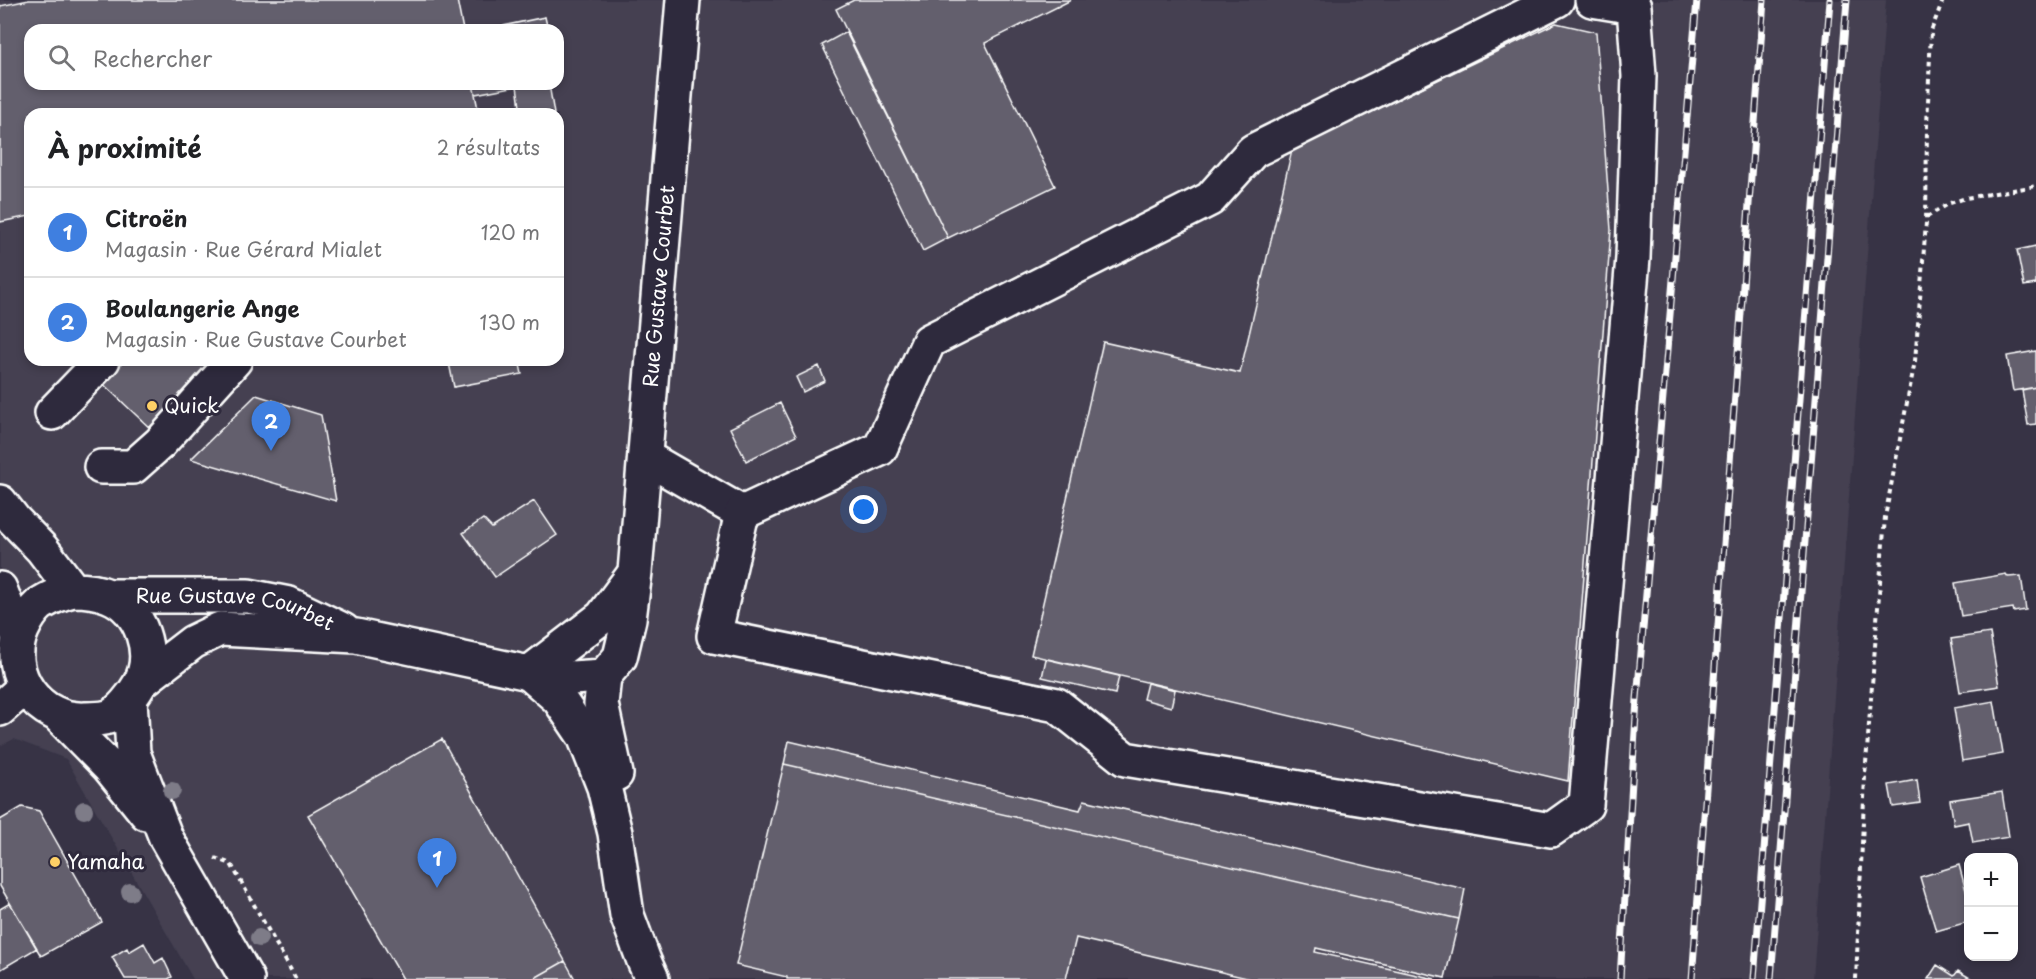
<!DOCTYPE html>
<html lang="fr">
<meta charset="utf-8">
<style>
body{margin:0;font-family:"Playpen Sans",sans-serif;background:#f2f2f2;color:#202124}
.controls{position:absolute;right:18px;bottom:18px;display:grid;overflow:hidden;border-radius:12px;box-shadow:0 3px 9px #0003}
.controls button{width:54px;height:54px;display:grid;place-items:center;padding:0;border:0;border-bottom:2px solid #e0e0e0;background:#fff;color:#202124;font:30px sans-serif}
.you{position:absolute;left:864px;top:510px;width:21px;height:21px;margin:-15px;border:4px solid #fff;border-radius:50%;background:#1a73e8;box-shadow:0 0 0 9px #1a73e833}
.badge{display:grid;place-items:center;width:39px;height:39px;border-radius:50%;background:#d93025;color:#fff;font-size:20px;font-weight:700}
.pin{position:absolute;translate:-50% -50px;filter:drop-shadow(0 2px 3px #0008)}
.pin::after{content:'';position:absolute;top:32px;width:21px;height:18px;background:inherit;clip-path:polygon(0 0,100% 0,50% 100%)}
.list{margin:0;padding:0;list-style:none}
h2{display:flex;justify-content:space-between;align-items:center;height:78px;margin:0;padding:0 24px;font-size:26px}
h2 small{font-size:20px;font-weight:400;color:#757577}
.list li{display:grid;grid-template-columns:39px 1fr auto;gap:18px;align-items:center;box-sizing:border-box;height:90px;padding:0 24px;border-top:2px solid #e0e0e0}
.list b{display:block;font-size:22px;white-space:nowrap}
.list p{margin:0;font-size:20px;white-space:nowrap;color:#757577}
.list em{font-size:20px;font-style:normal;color:#757577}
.icon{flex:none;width:33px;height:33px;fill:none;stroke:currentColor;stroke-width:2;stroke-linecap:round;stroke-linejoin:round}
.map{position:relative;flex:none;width:2036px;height:979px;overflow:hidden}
.search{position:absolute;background:#fff;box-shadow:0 3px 9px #0003;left:24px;top:24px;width:540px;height:66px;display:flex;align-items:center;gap:15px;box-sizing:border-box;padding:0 21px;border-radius:18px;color:#757577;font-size:22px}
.panel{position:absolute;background:#fff;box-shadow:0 3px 9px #0003;left:24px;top:108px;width:540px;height:258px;border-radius:18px}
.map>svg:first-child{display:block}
</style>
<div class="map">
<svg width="2036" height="979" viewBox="0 0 2036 979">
<rect width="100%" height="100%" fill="#373345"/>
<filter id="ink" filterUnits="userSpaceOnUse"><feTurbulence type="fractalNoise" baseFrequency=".0167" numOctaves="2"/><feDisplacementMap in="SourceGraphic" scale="12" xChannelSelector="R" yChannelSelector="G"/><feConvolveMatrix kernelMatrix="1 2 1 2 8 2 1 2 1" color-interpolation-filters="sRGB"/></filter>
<g filter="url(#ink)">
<path fill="#444051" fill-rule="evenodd" d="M 0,0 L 1886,0 L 1813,979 L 193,979 L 66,759 L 14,739 L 0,746 ZM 30,30 L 558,30 L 558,84 L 30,84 ZM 30,114 L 558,114 L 558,360 L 30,360 Z"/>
<path fill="#635f6d" stroke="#fff" stroke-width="1.5" d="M 29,0 L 457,0 L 463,30 L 30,30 L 30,84 L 473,84 L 479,114 L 30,114 L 30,216 L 0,222 L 0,6 Z
M 854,0 L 1071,0 L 985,43 L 1055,186 L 948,238 L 836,9 Z
M 545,17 L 548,30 L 484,30 Z
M 1556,23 L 1596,32 L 1611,230 L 1568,781 L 1031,655 L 1103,342 L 1240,373 L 1292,150 Z
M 846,32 L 948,238 L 923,251 L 822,45 Z
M 473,84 L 549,84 L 554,114 L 521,114 L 517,86 L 475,94 Z
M 2036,246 L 2036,284 L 2024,286 L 2017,250 Z
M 2036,351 L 2036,387 L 2013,391 L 2007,356 Z
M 118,360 L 221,360 L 154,432 L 99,380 Z
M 466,360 L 519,360 L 522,374 L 454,387 L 449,363 Z
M 819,366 L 825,381 L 803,392 L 796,377 Z
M 2036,387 L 2036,424 L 2028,425 L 2022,390 Z
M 256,395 L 321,415 L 336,501 L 191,459 Z
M 780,403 L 796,436 L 746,461 L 730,428 Z
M 534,501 L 557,535 L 495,577 L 463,533 L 483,519 L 492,528 Z
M 2006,574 L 2008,577 L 2021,576 L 2026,610 L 2014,612 L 2013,608 L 1961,616 L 1955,583 Z
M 1990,633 L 1999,686 L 1960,692 L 1951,639 Z
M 1046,659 L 1119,676 L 1115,694 L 1042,677 Z
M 1147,683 L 1175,690 L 1171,707 L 1143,699 Z
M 1994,701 L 2003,754 L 1962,761 L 1954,708 Z
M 442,739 L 565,961 L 533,979 L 403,979 L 308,815 Z
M 789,741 L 1080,810 L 1084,800 L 1465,889 L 1459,919 L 784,764 Z
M 784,764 L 1459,919 L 1445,978 L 1316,948 L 1315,952 L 1435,979 L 1251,979 L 1076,938 L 1066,979 L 787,979 L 787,977 L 736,965 Z
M 1917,780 L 1920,803 L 1893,807 L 1889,785 Z
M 2002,792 L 2009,837 L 1973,843 L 1969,822 L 1954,825 L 1950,800 Z
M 22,807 L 39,811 L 102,922 L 41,956 L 0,886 L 0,820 Z
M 1959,865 L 1968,898 L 1968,922 L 1936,931 L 1920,877 Z
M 10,903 L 37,948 L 0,970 L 0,909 Z
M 144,943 L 155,963 L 163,958 L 172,977 L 168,979 L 125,979 L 112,957 L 127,948 L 129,952 Z
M 565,961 L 575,979 L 533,979 Z
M 1937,965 L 1954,976 L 1958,971 L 1972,979 L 1928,979 Z"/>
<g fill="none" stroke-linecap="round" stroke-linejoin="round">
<defs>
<g id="minor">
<path d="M 52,413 L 103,360"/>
<path d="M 645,457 L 742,513"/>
<path d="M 101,467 L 133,467 L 160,443 L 235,360"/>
<path d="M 742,513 L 714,636 L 1057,705 L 1125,759 L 1551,830 L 1586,805 L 1633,258 L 1639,76 L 1634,7 L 1592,0"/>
<path d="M 742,513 L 880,449 L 929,341 L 1210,199 L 1253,151 L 1557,0"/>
<path id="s1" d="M 111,596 L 248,596 L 289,604 L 343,630"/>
<path d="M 529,673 L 559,699 L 584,736 L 604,787 L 615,833 L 627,915 L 644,961 L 652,979"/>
<path d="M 529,673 L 602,617 L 634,574"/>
<path d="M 604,676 L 601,704 L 616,774"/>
<path id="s2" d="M 141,682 L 193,642 L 220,629 L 356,636 L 529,673 L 572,678 L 604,676 L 620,657 L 629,619 L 635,572 L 683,0"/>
<path d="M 0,709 L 25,687"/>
</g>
<path id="major" d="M 0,502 L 14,520 L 42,549 L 73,590
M 0,589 L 19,638
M 73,590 C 86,590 97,591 109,596 C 141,609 157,654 139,685 C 134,694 119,714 108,717 C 102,719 93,719 86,719 C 39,722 3,674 22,630 C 26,621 32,611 40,604 C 51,597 61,593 73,590 Z
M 130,699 L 133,753 L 166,838 L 247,979
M 59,716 L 109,767 L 146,813"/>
</defs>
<use href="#minor" stroke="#fff" stroke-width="38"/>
<use href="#major" stroke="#fff" stroke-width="38"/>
<path stroke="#fff" stroke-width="4" stroke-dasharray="4.5 4.5" stroke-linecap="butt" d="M 1927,217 L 1950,203 L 1966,198 L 2036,186
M 215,858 L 231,864 L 296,979
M 1856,979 L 1865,776 L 1885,517 L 1915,361 L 1926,223 L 1927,126 L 1931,31 L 1943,0"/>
<use href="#minor" stroke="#2f2a3d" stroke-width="33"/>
<use href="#major" stroke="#2f2a3d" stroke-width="33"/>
<defs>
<path id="rail" d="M 1620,979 L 1637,699 L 1697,0
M 1692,979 L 1764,0
M 1754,979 L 1830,0
M 1771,979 L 1847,0"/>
</defs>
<use href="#rail" stroke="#fff" stroke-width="7"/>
<use href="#rail" stroke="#2f2a3d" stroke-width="4.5" stroke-dasharray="14" stroke-linecap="butt"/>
</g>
<g fill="#7e7c88">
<circle cx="172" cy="791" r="9"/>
<circle cx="84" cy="810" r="9"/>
<circle cx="130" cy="892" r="9"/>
<circle cx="259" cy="938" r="9"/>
</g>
</g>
<g fill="#ffd166" stroke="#2f2a3d" stroke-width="2">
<circle cx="152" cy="406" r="6"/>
<circle cx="55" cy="862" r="6"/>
</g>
<g text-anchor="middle" stroke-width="6" stroke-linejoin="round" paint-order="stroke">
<g font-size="20" fill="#fff" stroke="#2f2a3d">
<text dy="7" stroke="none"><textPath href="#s2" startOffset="882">Rue Gustave Courbet</textPath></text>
<text dy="7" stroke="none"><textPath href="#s1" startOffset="126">Rue Gustave Courbet</textPath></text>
</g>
<g font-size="20" fill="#fff" stroke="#2f2a3d" text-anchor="start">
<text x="164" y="413">Quick</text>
<text x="67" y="869">Yamaha</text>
</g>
</g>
</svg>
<div class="controls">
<button>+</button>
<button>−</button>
</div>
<div class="you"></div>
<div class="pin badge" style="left:437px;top:888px;background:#3f7fe0">1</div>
<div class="pin badge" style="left:271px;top:451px;background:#3f7fe0">2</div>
<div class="search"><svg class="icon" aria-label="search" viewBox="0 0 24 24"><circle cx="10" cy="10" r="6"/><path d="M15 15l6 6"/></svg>Rechercher</div>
<section class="panel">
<h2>À proximité<small>2 résultats</small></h2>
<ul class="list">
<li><span class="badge" style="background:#3f7fe0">1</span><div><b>Citroën</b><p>Magasin · Rue Gérard Mialet</p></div><em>120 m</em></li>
<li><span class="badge" style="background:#3f7fe0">2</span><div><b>Boulangerie Ange</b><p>Magasin · Rue Gustave Courbet</p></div><em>130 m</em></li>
</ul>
</section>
</div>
